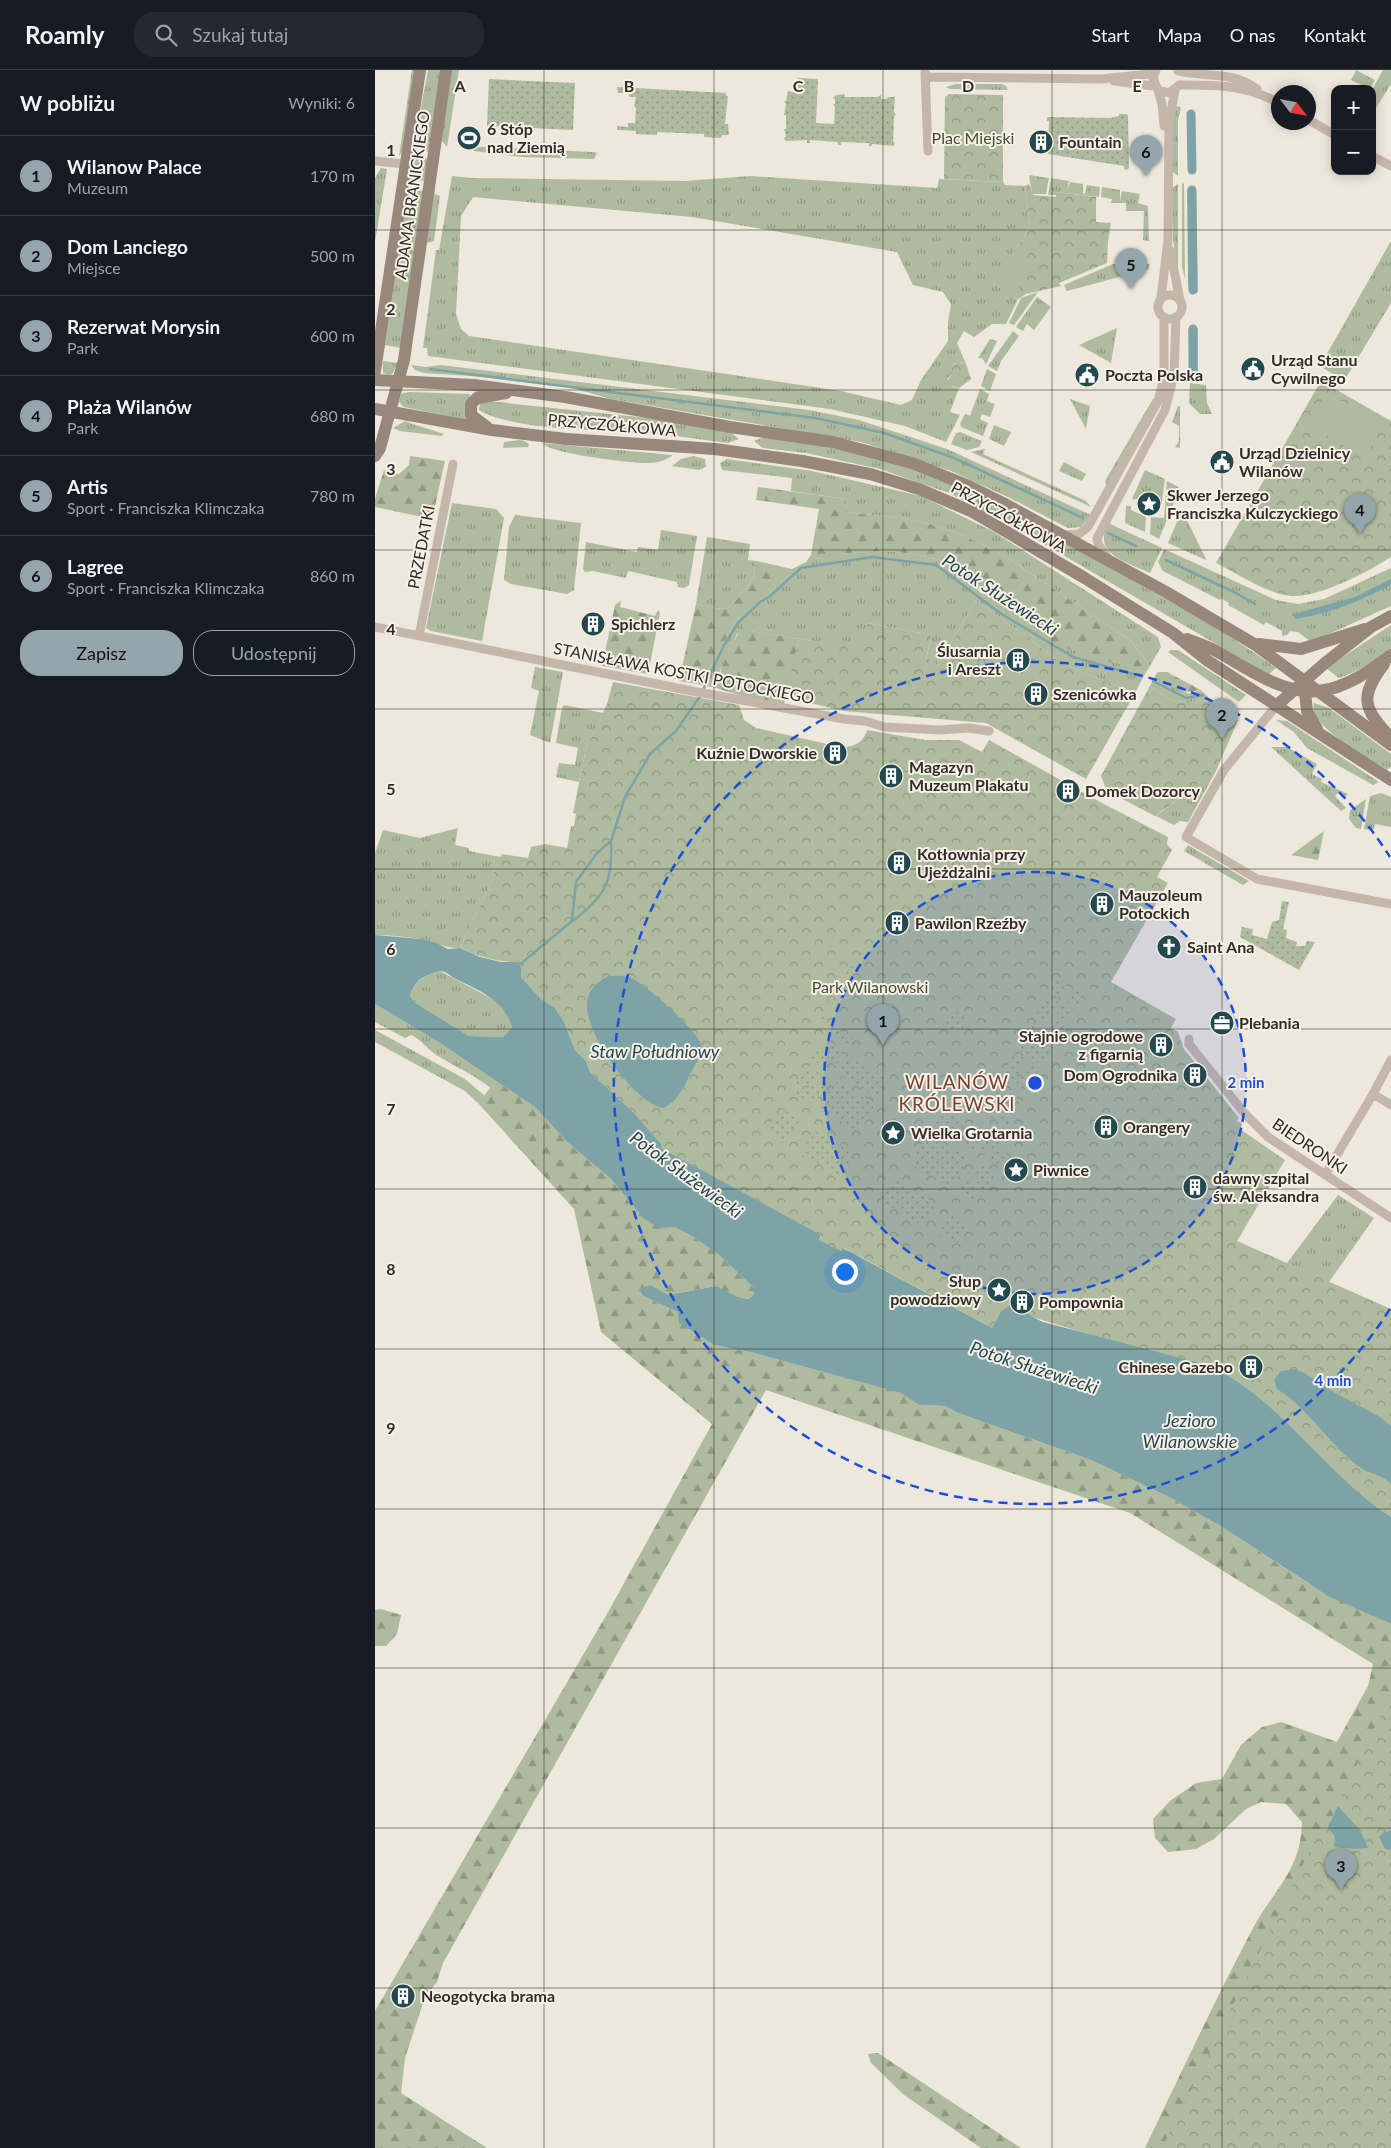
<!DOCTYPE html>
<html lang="pl">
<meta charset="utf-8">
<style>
body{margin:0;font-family:Lato,sans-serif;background:#242831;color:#f1f3f6}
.controls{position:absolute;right:15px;top:15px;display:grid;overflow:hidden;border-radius:10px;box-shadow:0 2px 12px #0003}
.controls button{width:45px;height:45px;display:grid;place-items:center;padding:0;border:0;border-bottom:1px solid #363941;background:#171b24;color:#f1f3f6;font:25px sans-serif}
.compass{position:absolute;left:896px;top:15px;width:45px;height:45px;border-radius:50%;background:#171b24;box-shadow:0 2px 12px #0003;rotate:122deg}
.you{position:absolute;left:469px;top:1201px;width:18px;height:18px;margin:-12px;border:4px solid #fff;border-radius:50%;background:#1a73e8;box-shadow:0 0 0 8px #1a73e833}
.badge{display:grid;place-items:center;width:32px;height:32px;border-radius:50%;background:#94a6ab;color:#111;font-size:16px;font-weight:700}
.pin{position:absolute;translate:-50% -41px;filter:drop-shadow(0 1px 2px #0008)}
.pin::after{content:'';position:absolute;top:26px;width:18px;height:15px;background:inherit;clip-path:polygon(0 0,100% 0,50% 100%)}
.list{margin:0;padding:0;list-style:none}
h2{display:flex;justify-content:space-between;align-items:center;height:65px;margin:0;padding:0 20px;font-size:21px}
h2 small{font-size:16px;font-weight:400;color:#9ea1a6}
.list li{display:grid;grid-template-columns:32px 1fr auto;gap:15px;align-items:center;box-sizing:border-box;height:80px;padding:0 20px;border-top:1px solid #363941}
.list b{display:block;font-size:19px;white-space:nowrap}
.list p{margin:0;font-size:16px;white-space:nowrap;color:#9ea1a6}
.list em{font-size:16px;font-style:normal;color:#9ea1a6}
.actions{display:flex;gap:10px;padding:15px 20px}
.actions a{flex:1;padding:11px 0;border:1px solid #94a6ab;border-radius:20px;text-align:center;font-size:18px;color:#94a6ab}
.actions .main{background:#94a6ab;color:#111}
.icon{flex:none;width:28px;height:28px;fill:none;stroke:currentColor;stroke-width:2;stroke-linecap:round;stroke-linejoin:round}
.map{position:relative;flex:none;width:1016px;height:2078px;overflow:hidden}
header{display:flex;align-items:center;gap:30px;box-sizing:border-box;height:70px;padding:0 25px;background:#171b24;border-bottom:1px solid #363941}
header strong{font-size:24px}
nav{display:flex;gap:28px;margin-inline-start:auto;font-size:18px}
.search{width:350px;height:45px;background:#242831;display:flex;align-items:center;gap:12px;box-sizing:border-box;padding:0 18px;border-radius:20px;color:#9ea1a6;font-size:19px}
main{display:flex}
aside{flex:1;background:#171b24}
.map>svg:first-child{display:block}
</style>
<header>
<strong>Roamly</strong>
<div class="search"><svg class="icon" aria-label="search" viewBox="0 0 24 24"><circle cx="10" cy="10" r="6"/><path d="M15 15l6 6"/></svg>Szukaj tutaj</div>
<nav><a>Start</a><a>Mapa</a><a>O nas</a><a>Kontakt</a></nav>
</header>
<main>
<aside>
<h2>W pobliżu<small>Wyniki: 6</small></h2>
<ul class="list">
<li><span class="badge">1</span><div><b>Wilanow Palace</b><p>Muzeum</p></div><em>170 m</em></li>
<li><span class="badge">2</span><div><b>Dom Lanciego</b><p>Miejsce</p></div><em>500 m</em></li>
<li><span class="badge">3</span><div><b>Rezerwat Morysin</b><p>Park</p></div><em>600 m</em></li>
<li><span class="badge">4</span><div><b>Plaża Wilanów</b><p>Park</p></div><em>680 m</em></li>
<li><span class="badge">5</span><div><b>Artis</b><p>Sport · Franciszka Klimczaka</p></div><em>780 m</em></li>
<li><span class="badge">6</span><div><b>Lagree</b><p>Sport · Franciszka Klimczaka</p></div><em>860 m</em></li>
</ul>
<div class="actions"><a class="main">Zapisz</a><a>Udostępnij</a></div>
</aside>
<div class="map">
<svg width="1016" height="2078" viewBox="0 0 1016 2078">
<defs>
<pattern id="grass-tufts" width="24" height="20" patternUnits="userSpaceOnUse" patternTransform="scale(1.25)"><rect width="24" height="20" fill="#afbb9e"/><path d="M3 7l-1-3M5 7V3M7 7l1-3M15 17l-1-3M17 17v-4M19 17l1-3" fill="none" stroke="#8f9881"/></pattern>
<pattern id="forest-firs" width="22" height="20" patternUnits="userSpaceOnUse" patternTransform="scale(1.25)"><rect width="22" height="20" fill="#afbb9e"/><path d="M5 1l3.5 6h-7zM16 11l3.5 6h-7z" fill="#8f9881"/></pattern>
<pattern id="park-crowns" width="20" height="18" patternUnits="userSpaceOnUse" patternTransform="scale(1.25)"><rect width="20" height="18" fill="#afbb9e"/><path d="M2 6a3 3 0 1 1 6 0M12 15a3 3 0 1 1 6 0" fill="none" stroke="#8f9881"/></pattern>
<pattern id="garden-dots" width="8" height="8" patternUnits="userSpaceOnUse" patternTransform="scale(1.25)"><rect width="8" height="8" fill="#afbb9e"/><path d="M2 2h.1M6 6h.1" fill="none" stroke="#8f9881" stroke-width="1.8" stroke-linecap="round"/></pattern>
</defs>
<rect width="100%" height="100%" fill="#eee7dc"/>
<path fill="url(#grass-tufts)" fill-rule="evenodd" d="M 37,0 L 40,0 L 28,81 L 24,86 Z
M 53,0 L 67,0 L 53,82 C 36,67 50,21 53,0 Z
M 76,0 L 84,0 L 72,77 L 66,70 Z
M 981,0 L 1000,10 L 995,19 L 984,19 L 986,15 L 976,10 Z
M 1008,0 L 1016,0 L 1016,14 L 1001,38 L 997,36 L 997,20 Z
M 581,14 L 626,14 L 631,16 L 633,20 L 575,19 L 571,17 Z
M 800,36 L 806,37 L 803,50 L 803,106 L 798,102 L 797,54 Z
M 88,76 L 217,82 L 222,83 L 219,89 L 146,87 L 99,81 L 99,78 Z
M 40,77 L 54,91 L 51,111 L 35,109 Z
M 6,98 L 12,99 L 0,172 L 0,108 Z
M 654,105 L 674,108 L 671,124 L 657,124 Z
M 77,106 L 96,108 L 310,111 L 375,106 L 562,118 L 564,109 L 628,112 L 630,115 L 650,116 L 655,157 L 619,214 L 643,229 L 631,254 L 617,254 L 599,267 L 589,261 L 582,273 L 591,294 L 586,292 L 578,294 L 577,304 L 572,309 L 578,317 L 584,318 L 575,342 L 585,345 L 571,372 L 530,356 L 455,339 L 53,286 L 52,278 L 48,278 L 61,180 L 64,180 ZM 98,127 L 317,147 L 522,182 L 538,215 L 568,222 L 576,234 L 573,252 L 573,271 L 546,310 L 537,330 L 526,335 L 466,321 L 94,266 L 86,259 L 81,244 L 86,146 Z
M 676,108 L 694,111 L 692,121 L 695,112 L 708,114 L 708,124 L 710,124 L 712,115 L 725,117 L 724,127 L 681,122 L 681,125 L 673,125 Z
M 807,113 L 809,114 L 810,209 L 807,197 Z
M 803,114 L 803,203 L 798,169 L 797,122 L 798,117 Z
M 815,116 L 821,119 L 823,222 L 819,224 L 814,220 L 813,215 L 812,119 Z
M 727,117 L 745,120 L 745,130 L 747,121 L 765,124 L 763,133 L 773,136 L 774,171 L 768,170 L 769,141 L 751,141 L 751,133 L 736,133 L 737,129 L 726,127 Z
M 33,119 L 49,121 L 26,278 L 10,275 Z
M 58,123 L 65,126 L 59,171 L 52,173 Z
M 1016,171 L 1016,233 L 969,311 L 945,296 Z
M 738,194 L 745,194 L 748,206 L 692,221 L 689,215 Z
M 751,194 L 774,194 L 774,199 L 754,205 Z
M 663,222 L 639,255 L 634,253 L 646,228 Z
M 662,227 L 676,237 L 659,260 L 652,254 L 648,261 L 641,257 Z
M 742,258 L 736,293 L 704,275 Z
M 823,258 L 823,304 L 815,305 L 813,259 Z
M 638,261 L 644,266 L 626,291 L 622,301 L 613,296 Z
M 615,269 L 622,271 L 611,294 L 607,288 L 603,288 Z
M 8,291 L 23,293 L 18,303 L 15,305 L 8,303 Z
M 36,295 L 51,297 L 66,295 L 434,340 L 484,350 L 572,379 L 716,445 L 706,457 L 693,458 L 635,428 L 576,401 L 486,372 L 236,329 L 197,318 L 97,306 L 48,303 L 40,300 Z
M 612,299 L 621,304 L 615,321 L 606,316 Z
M 815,313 L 831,315 L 832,333 L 837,344 L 825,344 L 814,333 Z
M 605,319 L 614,324 L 612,331 L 620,334 L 615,347 L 607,344 L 605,349 L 613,353 L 608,366 L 586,357 L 585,354 L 590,344 L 595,346 Z
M 34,322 L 95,324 L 92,350 L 29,337 L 24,332 L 26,324 Z
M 695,329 L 715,336 L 711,359 Z
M 778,329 L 780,329 L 732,416 L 730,411 Z
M 113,331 L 282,349 L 355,362 L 364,369 L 353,373 C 327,370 300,365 273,363 C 231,360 138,361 104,340 L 105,333 Z
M 803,336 L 805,336 L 805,378 L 800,377 L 804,371 L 804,356 L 797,352 Z
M 30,351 L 35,353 L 69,364 L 67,366 L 25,361 L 18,358 Z
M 619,355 L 636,362 L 629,376 L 614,369 Z
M 585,362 L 607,371 L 604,377 L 592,380 L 576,374 L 581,363 Z
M 389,367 C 433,372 477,380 519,392 C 597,416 669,460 739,500 C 794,531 850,561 901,598 L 894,604 L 886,600 L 643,459 L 574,423 L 505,399 L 431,383 L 388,378 L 379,371 Z
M 147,370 L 154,374 L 153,377 L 128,378 L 129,372 Z
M 167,373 L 297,385 L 297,386 C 290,390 283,393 275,393 C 259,394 172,383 167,373 Z
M 610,379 L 608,384 L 711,431 L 716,437 L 596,382 Z
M 318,386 L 330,389 L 331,397 L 324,400 L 297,396 L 306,389 Z
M 352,389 L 437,401 L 546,426 L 619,462 L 783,567 L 786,577 L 775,596 L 755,570 L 627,484 L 590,466 L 555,454 L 525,448 L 470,442 L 470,429 L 416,421 L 417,408 L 347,400 L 345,393 Z
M 689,392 L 711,404 L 707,411 L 684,401 Z
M 770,400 L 790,409 L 786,437 L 777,436 L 777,430 L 757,429 Z
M 792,411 L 805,418 L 784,469 L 775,464 L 776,447 L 789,448 Z
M 77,433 L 121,439 L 129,448 L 107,571 L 56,561 L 51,558 Z
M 751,436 L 756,436 L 756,440 L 771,447 L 770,462 L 750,453 Z
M 807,440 L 831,489 L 831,490 L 793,473 Z
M 140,445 L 206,453 L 199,520 L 192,524 L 136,514 L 129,510 L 134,457 Z
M 733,453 L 787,478 L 775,503 C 751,491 717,485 733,453 Z
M 286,460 L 322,466 L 314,515 L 309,518 L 303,517 L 302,512 L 253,501 L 251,508 L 218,501 L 210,502 L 208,499 L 211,472 L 262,482 L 263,477 L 283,480 Z
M 332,467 L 375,474 L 373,490 L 381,491 L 378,509 L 353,538 L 345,539 L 321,534 Z
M 789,479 L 901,530 L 923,534 L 949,529 L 1016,498 L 1016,536 L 936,572 L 923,562 L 915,561 L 912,565 L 907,566 L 907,561 L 891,552 L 889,555 L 853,535 L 854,533 L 846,528 L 845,530 L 788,501 L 783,492 Z
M 510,481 L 540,484 L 576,493 L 606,523 L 746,594 L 771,602 L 760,623 L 688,594 L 601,530 L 563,595 L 551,589 L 557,565 L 492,553 L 487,579 L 375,561 L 362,564 L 344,603 L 341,618 L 322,614 L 334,599 L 361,550 L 411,508 L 417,499 L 431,492 L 436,485 L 450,490 L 462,484 Z
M 1016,555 L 1016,578 C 1000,592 984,601 964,608 L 951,598 Z
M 796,580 L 803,580 L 871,625 L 864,632 L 793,582 Z
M 160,597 L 188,602 L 175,673 L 155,665 L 164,621 L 156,618 Z
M 780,606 L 814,624 L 826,620 L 836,630 C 807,633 799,635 775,616 Z
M 939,633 L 954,638 L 1016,684 L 1016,697 L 1012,700 C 995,689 932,656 939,633 Z
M 189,635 L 228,643 L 211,678 L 204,712 L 181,707 L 184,693 L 200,695 L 203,678 L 181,673 L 187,638 Z
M 901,650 L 912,651 L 1004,712 L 998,715 L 932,678 L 919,662 Z
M 896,677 L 912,677 L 942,694 L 937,704 L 947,709 L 946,712 L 973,724 L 970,727 L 963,723 L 960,726 L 971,738 L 966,741 Z
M 839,701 L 841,701 L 813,752 L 805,751 L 799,755 L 781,746 Z
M 1006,723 L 1016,727 L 1016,757 L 1000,754 L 998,761 L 989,759 L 995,726 Z
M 991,729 L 986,759 L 981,758 L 974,749 L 975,740 Z
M 83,758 L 80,775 L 94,778 L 94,781 L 120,786 L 118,808 L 85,878 C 72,879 64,873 51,870 C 35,867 17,865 0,865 L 0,783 L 8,760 L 45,768 Z
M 813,775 L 874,811 L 868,815 L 809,781 Z
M 65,901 L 121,931 L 134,946 L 137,957 L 128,967 L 94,966 L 39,932 L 35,925 C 42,909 49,906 65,901 Z
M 0,934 L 65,973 L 121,1011 L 117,1019 C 100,1005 82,998 63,986 C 53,980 47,970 36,965 L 30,968 L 0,952 Z
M 0,960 L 90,1009 L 110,1026 L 103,1033 L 90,1021 L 0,972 Z
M 963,1125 L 999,1148 L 954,1212 L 912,1193 Z"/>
<path fill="url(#forest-firs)" d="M 35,386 L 70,391 L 57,449 L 0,437 L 0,429 L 9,400 L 24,404 L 34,395 Z
M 383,417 L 471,429 L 470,442 L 525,448 L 555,454 L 590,466 L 627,484 L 755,570 L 775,596 L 771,602 L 693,579 L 622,536 L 575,493 L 540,484 L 510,481 L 462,484 L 462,488 L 450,490 L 436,485 L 444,439 L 381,430 Z
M 381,491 L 417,499 L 411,508 L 361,550 L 334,599 L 322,614 L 304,611 L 321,534 L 345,539 L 353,538 L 378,509 Z
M 246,531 L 245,537 L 280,546 L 283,540 L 285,543 L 273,604 L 227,596 L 240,535 Z
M 371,553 L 376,561 L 424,569 L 409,634 L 367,626 L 341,618 C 346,595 356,572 371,553 Z
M 783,602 L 792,602 L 826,620 C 806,626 797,616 780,606 Z
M 949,761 L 943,790 L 916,785 Z
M 121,1011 L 161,1038 L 192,1072 L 236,1109 L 268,1148 L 299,1157 L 315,1165 L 343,1184 L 379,1218 L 379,1224 L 374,1229 L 363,1227 L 340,1216 L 293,1225 L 275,1216 L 264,1219 L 268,1226 L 303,1242 L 313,1259 L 339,1275 L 379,1283 L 527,1323 L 544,1335 L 570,1336 L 583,1343 L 716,1390 L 794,1427 L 847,1457 L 934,1514 L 1016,1554 L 1016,2022 L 894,2078 L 770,2078 C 805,2005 839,1932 877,1860 C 897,1821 926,1802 927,1752 L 911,1734 L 886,1732 L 871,1739 L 839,1769 L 821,1779 L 793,1782 L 780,1768 L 778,1749 L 795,1731 L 821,1713 L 847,1709 L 866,1675 L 887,1657 L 906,1652 L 962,1672 L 993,1616 L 998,1594 L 755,1443 L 391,1320 L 68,1893 L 62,1912 L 50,1927 L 30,1988 L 26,2023 L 112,2078 L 0,2078 L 0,1941 L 232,1544 L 337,1354 L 226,1262 L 199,1139 L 103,1033 Z
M 6,1539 L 26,1545 L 22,1564 L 11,1576 L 0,1576 L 0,1540 Z
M 503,1983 L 646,2078 L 606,2078 L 529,2025 L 496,1993 L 493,1984 Z"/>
<path fill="url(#park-crowns)" d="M 574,24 L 628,25 L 628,112 L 569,109 L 570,27 Z
M 654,114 L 658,125 L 681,127 L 681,122 L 721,127 L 721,152 L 736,153 L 733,171 L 732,193 L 684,213 L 686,216 L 651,224 L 643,229 L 619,214 L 655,157 L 650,116 Z
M 584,292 L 591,294 L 596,309 L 584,318 L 576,316 L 572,311 L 577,304 L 577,295 Z
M 946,311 L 1016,351 L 1016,487 C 993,502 943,528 916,526 C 895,525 861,503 841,493 Z
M 601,530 L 688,594 L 760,623 L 711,709 L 611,653 L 469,641 L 410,627 L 424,569 L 486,578 L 492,553 L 557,565 L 551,588 L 563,595 Z
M 238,612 L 364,635 L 369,650 L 381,658 L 465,677 C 478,677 488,674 492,660 L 550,670 L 584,670 L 607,682 L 614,670 L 725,732 L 793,767 L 792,774 L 797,780 L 782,807 L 793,813 L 736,912 L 801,949 L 796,958 L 803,962 L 809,979 L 864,1048 L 862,1051 L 867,1054 L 865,1059 L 910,1090 L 862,1171 L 1016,1239 L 1016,1447 C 950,1404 908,1332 836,1296 L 746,1274 L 654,1246 L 625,1243 L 617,1258 L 469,1178 L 466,1182 L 444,1170 L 446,1166 L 286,1078 L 256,1040 L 215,1002 L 211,991 L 200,980 L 189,952 L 180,938 L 166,929 L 146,907 L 146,897 L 142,892 C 121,892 104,887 85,878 L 118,808 L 120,786 L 126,787 L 127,784 L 153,788 L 156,777 L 170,774 L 192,778 L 196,756 L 199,756 L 201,744 L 198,743 L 211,678 L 232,634 Z
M 775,616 C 799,635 807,633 836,630 L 863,650 L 841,701 L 780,746 L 732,721 L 726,706 Z
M 1016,1624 L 1016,2078 L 787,2078 L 938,1774 L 952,1757 Z"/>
<path fill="url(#garden-dots)" d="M 423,8 L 443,9 L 441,53 L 459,54 L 460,37 L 458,34 L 460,34 L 460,29 L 458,28 L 461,25 L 470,24 L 470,27 L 502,27 L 506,25 L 506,29 L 512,29 L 513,27 L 520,27 L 519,42 L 521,45 L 519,46 L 518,71 L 520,74 L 518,76 L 497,74 L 497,76 L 494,76 L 494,73 L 466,72 L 466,75 L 463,75 L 463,72 L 435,70 L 435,73 L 432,73 L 432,70 L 411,71 L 409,69 L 411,66 L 409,59 L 411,59 L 411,45 L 409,45 L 411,34 L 409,31 L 411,31 L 413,21 L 422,23 Z
M 114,9 L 200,13 L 198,60 L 112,56 Z
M 242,17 L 351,23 L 351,26 L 353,26 L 350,54 L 353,54 L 354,65 L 347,65 L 346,68 L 329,67 L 329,64 L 282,62 L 282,65 L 261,64 L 261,61 L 242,60 L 242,56 L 253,57 L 253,53 L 260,53 L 261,38 L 259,36 L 261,27 L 254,27 L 254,23 L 243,23 Z
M 744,44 L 752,44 L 753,46 L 754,98 L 752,100 L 749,99 L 749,96 L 673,84 L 674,51 L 672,51 L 672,47 L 735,48 L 744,46 Z
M 907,831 L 914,832 L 908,859 L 912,860 L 911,868 L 922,872 L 921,876 L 930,876 L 932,871 L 940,872 L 924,900 L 865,867 L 867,857 L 878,859 L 877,865 L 892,869 L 897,852 L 904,850 Z
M 479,889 L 482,890 L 477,895 L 478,898 L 475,900 L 475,904 L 471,906 L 472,909 L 467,913 L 464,910 L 461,913 L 457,912 L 452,919 L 453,921 L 450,925 L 453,927 L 452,932 L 456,934 L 455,940 L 451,942 L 452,945 L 449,947 L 449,950 L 446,952 L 445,957 L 442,956 L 454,936 C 447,925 448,917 458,909 L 468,909 Z
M 682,909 L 691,914 L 692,917 L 687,925 L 683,927 L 674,922 Z
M 699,918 L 708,923 L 701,937 L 692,932 L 691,927 Z
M 673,924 L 682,929 L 683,933 L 671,953 L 668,954 L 661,951 L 660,947 Z
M 690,934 L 699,939 L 686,962 L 683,963 L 676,959 L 675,956 L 686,936 Z
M570 952a10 10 0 1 1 20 0a10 10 0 1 1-20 0Z
M 451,954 L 478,968 L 474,974 L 448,959 Z
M 659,955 L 666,959 L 667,963 L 654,984 L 651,985 L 644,982 L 643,978 L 655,956 Z
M 673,963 L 680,967 L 681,971 L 669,993 L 665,994 L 658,990 L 657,986 L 670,964 Z
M 450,972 L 466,982 L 467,985 L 461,996 L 457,994 Z
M 442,975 L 447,978 L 453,999 L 436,989 L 435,987 Z
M 642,984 L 649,988 L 650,991 L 637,1014 L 633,1015 L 626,1007 L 638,985 Z
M 475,987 L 512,1008 L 513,1011 L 505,1026 L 501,1027 L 465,1006 L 464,1003 L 472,988 Z
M 657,993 L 663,997 L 664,1000 L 651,1023 L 648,1024 L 642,1020 L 640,1016 L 653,994 Z
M 433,996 L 449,1006 L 448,1009 L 423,1017 L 420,1015 Z
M 448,1012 L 451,1014 L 440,1033 L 437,1034 L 421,1024 L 423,1021 Z
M 462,1012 L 498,1033 L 499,1036 L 485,1060 L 482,1061 L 446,1039 L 445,1036 L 458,1013 Z
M 623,1018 L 630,1021 L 631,1025 L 618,1048 L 614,1048 L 607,1041 L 619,1019 Z
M 638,1026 L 644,1030 L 645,1033 L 632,1056 L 629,1057 L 623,1054 L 621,1049 L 634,1027 Z
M 407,1039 L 423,1049 L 424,1052 L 413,1072 L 392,1060 L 403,1041 L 405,1042 Z
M 568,1040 L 606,1062 L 607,1065 L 599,1079 L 596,1080 L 558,1059 L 557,1056 L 566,1041 Z
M 438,1061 L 440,1061 L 479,1084 L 477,1086 L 480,1088 L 469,1106 L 467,1107 L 427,1084 Z
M 555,1065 L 592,1087 L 593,1090 L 577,1116 L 575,1117 L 538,1095 L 537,1092 L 551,1066 Z
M 612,1067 L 630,1075 L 610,1081 L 606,1079 Z
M 628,1081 L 632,1084 L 626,1095 L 622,1095 L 608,1087 L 609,1085 Z
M 604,1093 L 619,1102 L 620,1105 L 606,1129 L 604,1128 L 601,1098 Z
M 596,1097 L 600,1128 L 598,1132 L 584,1123 L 583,1120 Z
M 519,1109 L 560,1133 L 561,1137 L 551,1155 L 548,1156 L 507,1131 L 506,1128 L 516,1110 Z
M 575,1145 L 578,1145 L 592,1153 L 592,1156 L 582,1173 L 579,1174 L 566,1166 L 564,1163 Z"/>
<path fill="#afbb9e" d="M 654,164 L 663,169 L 652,187 L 643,181 Z
M 638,183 L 658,196 L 639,227 L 619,214 Z
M 953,323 L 1008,356 L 988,387 L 934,355 Z"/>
<path fill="#7ea3a7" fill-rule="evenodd" d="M 1016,509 L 1016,515 C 985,531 954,544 920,549 L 919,544 L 980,527 Z
M 0,865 L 47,869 L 62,873 L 73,879 L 85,878 L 105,887 L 126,892 L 142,892 L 146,897 L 146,907 L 166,929 L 180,938 L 189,952 L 200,980 L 211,991 L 215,1002 L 256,1040 L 287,1075 L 286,1078 L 446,1165 L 444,1170 L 466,1181 L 468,1178 L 617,1258 L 625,1243 L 636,1234 C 649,1239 656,1247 668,1252 L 836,1296 C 908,1332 950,1404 1016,1447 L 1016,1554 L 953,1526 L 847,1457 L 794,1427 L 716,1390 L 583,1343 L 570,1336 L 544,1335 L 526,1323 L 379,1283 L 339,1275 L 304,1253 L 303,1242 L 268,1226 L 264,1219 L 275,1215 L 293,1225 L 341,1216 L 363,1227 L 374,1229 L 379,1224 L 379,1218 L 343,1184 L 315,1165 L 299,1157 L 285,1158 L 268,1148 L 236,1109 L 192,1072 L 161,1038 L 65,973 L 0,934 ZM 65,901 C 71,901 74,905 79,908 C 102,920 129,929 137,957 L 128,967 L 94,966 L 39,932 L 35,925 C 42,908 49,906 65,901 Z
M 234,906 C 241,906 251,905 257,908 C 273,917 317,956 325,972 C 329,978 326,985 323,990 C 313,1006 306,1031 288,1038 C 258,1031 208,962 212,931 C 214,919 224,910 234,906 Z
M 919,1299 L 931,1304 L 955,1320 L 1005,1347 L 1016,1356 L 1016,1414 C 1007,1404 996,1405 986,1398 C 954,1376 935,1339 902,1319 L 899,1310 L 906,1301 Z
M 963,1736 L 985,1760 L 993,1778 L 980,1779 L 959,1777 L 960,1767 L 953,1757 Z
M 1016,1761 L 1016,1780 L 1010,1779 L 1004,1767 L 1009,1762 Z"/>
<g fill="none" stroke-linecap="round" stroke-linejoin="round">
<path stroke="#7ea3a7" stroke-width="2.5" d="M 55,299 L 440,348 L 509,363 L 579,388 L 708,448
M 733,463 L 761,476
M 791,490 L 861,523 L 880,534
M 778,611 L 811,628 L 828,625
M 328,620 L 348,577 L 363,553 L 385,532 L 394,527 L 426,498 L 497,487 L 561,495 L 625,543 L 698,587 L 765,606
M 199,850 C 231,825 238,812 236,771
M 143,896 L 197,851 L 201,812 L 222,783 L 236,771 L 250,727 L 275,684 L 301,661 L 326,625"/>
<path stroke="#7ea3a7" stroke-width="9" d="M 816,44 L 817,100
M 817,120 L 818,220
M 818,259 L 818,300"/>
<path stroke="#c4b7a9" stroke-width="9" d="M 550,0 L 553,81
M 781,0 L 778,8 L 783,20 L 794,23 L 803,16
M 803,1 C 832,8 856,0 882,19
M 551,7 L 726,9 L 774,4 L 780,1
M 739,11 L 779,16
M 804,15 C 842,15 869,14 904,33
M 783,20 L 787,34 L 789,56
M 934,50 L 960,65
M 997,86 L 1016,96
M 0,91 L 30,94
M 795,180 L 805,230
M783 237a12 12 0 1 1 24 0a12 12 0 1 1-24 0Z
M 786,228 L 793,170 L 794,53 L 800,20
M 690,465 L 704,464 L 713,457 L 783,331 L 789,308 L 789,247
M 733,488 L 723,474 L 722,468 L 790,340 L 799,305 L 801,247
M 0,557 L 317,621 L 469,649 L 490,651 L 510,657 L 564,660 L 594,658 L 614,661
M 44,566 L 78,394
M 901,636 L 849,700 L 811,767 L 882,809 L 1016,834
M 814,969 L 814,974 L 870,1044 L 893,1067 L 1016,1148
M 998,1024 L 1016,1035
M 950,1105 L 998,1024 L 1016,990"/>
<path stroke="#98877b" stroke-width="12" d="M 0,301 L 45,0
M 0,310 L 99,315 L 190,327 L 355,357 L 458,372 L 537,393 L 594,416 L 628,433 L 791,522 L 879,574 L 1016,675
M 0,339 L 117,360 L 191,369 L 340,379 L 427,391 L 495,404 L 544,419 L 598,442 L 708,507 L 798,563 L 833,591 L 1016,710
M 112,357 L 96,345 L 96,334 L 102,328 L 131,323
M 0,386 L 5,378 L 29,290 L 71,0
M 812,569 C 822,573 832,576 841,581 C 871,597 907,625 944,621 C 971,618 995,601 1016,585
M 884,574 L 926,579 L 990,559
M 1009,594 C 983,628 989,639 1016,668
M 929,612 L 932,641 L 942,659
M 901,636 L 950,593 L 996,557 L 1016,546"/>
</g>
<path fill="none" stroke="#332c28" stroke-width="1" stroke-opacity="0.55" d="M 169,0 L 169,2078M 339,0 L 339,2078M 508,0 L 508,2078M 677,0 L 677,2078M 847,0 L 847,2078M 0,160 L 1016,160M 0,320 L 1016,320M 0,480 L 1016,480M 0,639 L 1016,639M 0,799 L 1016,799M 0,959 L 1016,959M 0,1119 L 1016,1119M 0,1279 L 1016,1279M 0,1439 L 1016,1439M 0,1598 L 1016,1598M 0,1758 L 1016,1758M 0,1918 L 1016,1918"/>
<circle cx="660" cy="1013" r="211" fill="#1d4ed8" fill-opacity=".12"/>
<g fill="none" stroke="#1d4ed8" stroke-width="2.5" stroke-dasharray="9 6">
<circle cx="660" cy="1013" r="211"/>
<path d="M1015 1239A421 421 0 1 1 1015 787"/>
</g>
<defs>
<symbol id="stadium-disc" viewBox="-11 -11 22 22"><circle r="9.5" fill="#23494f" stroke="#f6f0e7"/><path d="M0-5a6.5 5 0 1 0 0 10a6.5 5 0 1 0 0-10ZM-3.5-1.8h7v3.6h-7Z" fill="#fff"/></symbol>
<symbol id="building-disc" viewBox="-11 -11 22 22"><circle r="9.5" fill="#23494f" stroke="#f6f0e7"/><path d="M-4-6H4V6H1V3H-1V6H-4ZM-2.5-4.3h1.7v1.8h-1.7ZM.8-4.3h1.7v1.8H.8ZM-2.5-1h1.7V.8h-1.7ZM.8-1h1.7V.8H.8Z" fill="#fff"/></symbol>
<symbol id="civic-disc" viewBox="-11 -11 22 22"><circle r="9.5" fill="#23494f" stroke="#f6f0e7"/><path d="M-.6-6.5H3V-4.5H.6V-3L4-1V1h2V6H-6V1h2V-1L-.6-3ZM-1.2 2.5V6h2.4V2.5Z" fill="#fff"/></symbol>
<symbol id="sight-disc" viewBox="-11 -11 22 22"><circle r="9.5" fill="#23494f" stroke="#f6f0e7"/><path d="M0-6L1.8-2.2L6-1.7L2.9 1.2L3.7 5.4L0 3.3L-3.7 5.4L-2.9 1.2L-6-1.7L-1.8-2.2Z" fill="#fff"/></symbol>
<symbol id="church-disc" viewBox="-11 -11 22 22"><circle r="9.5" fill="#23494f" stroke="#f6f0e7"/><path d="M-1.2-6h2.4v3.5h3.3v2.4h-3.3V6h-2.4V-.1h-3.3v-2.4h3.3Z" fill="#fff"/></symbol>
<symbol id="office-disc" viewBox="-11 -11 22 22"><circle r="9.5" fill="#23494f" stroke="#f6f0e7"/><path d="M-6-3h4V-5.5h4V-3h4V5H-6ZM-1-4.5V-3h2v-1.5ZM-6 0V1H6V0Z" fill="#fff"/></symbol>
</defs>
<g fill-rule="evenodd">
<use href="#stadium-disc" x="80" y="54" width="28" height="28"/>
<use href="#building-disc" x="652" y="58" width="28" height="28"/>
<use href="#civic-disc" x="864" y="285" width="28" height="28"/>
<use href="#civic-disc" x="698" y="291" width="28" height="28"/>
<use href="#civic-disc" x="833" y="378" width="28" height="28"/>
<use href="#sight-disc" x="760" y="420" width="28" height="28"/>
<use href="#building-disc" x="204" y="540" width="28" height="28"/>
<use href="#building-disc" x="629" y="576" width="28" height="28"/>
<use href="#building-disc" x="647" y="610" width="28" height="28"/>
<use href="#building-disc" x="446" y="669" width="28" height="28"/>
<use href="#building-disc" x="502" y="692" width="28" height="28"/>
<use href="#building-disc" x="679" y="707" width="28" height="28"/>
<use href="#building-disc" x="510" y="779" width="28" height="28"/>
<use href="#building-disc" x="713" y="820" width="28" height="28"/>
<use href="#building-disc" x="508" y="839" width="28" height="28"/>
<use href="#church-disc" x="780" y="863" width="28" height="28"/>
<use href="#office-disc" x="833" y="939" width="28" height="28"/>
<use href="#building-disc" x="772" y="961" width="28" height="28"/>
<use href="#building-disc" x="806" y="991" width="28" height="28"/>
<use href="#building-disc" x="717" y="1043" width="28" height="28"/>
<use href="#sight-disc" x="504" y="1049" width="28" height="28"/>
<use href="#sight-disc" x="627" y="1086" width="28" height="28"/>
<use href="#building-disc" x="806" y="1103" width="28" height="28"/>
<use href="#sight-disc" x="610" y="1206" width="28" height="28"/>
<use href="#building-disc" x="633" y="1218" width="28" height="28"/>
<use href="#building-disc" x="862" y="1283" width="28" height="28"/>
<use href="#building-disc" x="14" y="1912" width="28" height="28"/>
</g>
<g text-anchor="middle" stroke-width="4" stroke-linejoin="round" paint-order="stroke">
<g font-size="16" font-weight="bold" fill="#332c28" stroke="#f6f0e7" text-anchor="start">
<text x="112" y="65">6 Stóp<tspan x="112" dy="18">nad Ziemią</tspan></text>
<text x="684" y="78">Fountain</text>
<text x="896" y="296">Urząd Stanu<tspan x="896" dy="18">Cywilnego</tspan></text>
<text x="730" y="311">Poczta Polska</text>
<text x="864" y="389">Urząd Dzielnicy<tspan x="864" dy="18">Wilanów</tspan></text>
<text x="792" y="431">Skwer Jerzego<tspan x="792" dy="18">Franciszka Kulczyckiego</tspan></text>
<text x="236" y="560">Spichlerz</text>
<text x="626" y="587" text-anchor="end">Ślusarnia<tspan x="626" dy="18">i Areszt</tspan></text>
<text x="678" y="630">Szenicówka</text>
<text x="442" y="689" text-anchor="end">Kuźnie Dworskie</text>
<text x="534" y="703">Magazyn<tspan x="534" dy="18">Muzeum Plakatu</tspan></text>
<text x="710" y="727">Domek Dozorcy</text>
<text x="542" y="790">Kotłownia przy<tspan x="542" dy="18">Ujeżdżalni</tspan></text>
<text x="744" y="831">Mauzoleum<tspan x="744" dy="18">Potockich</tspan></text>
<text x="540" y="859">Pawilon Rzeźby</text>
<text x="812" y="883">Saint Ana</text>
<text x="864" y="959">Plebania</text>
<text x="768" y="972" text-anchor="end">Stajnie ogrodowe<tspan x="768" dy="18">z figarnią</tspan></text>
<text x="802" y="1011" text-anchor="end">Dom Ogrodnika</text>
<text x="748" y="1063">Orangery</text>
<text x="536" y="1069">Wielka Grotarnia</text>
<text x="658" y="1106">Piwnice</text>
<text x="838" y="1114">dawny szpital<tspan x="838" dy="18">św. Aleksandra</tspan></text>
<text x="606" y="1217" text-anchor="end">Słup<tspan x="606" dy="18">powodziowy</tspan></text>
<text x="664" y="1238">Pompownia</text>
<text x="858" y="1303" text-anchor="end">Chinese Gazebo</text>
<text x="46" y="1932">Neogotycka brama</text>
</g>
<g font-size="16" fill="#414e2f" stroke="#f6f0e7">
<text x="598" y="74">Plac Miejski</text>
<text x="495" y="923">Park Wilanowski</text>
</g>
<g font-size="16" fill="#332c28" stroke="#f6f0e7">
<text transform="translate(37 125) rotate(-82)" y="6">ADAMA BRANICKIEGO</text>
<text transform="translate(237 355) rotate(5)" y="6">PRZYCZÓŁKOWA</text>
<text transform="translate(634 447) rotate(29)" y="6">PRZYCZÓŁKOWA</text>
<text transform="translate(46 477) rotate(-79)" y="6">PRZEDATKI</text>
<text transform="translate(309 603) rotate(11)" y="6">STANISŁAWA KOSTKI POTOCKIEGO</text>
<text transform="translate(935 1076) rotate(34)" y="6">BIEDRONKI</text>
</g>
<g font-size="18" font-style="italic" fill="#23494f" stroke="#f6f0e7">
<text transform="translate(625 525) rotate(33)" y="6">Potok Służewiecki</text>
<text x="280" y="988">Staw Południowy</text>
<text transform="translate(311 1105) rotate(36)" y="6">Potok Służewiecki</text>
<text transform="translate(659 1298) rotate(18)" y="6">Potok Służewiecki</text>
<text x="815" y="1357">Jezioro<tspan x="815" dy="21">Wilanowskie</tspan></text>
</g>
<g font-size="19" letter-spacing="1" fill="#77422c" stroke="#f6f0e7">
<text x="582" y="1019">WILANÓW<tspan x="582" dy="22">KRÓLEWSKI</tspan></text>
</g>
</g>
<g font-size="16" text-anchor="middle" font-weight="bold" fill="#332c28" stroke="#f6f0e7" stroke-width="4" stroke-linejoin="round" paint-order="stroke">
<text x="85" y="22">A</text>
<text x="254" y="22">B</text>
<text x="423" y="22">C</text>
<text x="593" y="22">D</text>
<text x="762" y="22">E</text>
<text x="16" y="86">1</text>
<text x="16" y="245">2</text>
<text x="16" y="405">3</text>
<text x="16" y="565">4</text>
<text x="16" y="725">5</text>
<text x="16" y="885">6</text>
<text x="16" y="1045">7</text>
<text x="16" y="1205">8</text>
<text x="16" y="1364">9</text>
</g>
<circle cx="660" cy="1013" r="8" fill="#1d4ed8" stroke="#f6f0e7" stroke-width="2.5"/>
<g font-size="15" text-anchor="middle" font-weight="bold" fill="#1d4ed8" stroke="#f6f0e7" stroke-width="4" stroke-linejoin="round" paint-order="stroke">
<text x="871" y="1018">2 min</text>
<text x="958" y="1316">4 min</text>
</g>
</svg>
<div class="controls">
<button>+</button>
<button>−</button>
</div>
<svg class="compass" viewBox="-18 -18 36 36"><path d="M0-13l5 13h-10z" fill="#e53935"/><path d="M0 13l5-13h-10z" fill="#9ea1a6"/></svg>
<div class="you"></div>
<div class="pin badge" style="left:508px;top:975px">1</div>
<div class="pin badge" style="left:847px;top:669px">2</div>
<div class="pin badge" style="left:966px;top:1820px">3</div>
<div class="pin badge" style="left:985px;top:464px">4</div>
<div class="pin badge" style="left:756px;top:219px">5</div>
<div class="pin badge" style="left:771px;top:106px">6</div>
</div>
</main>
